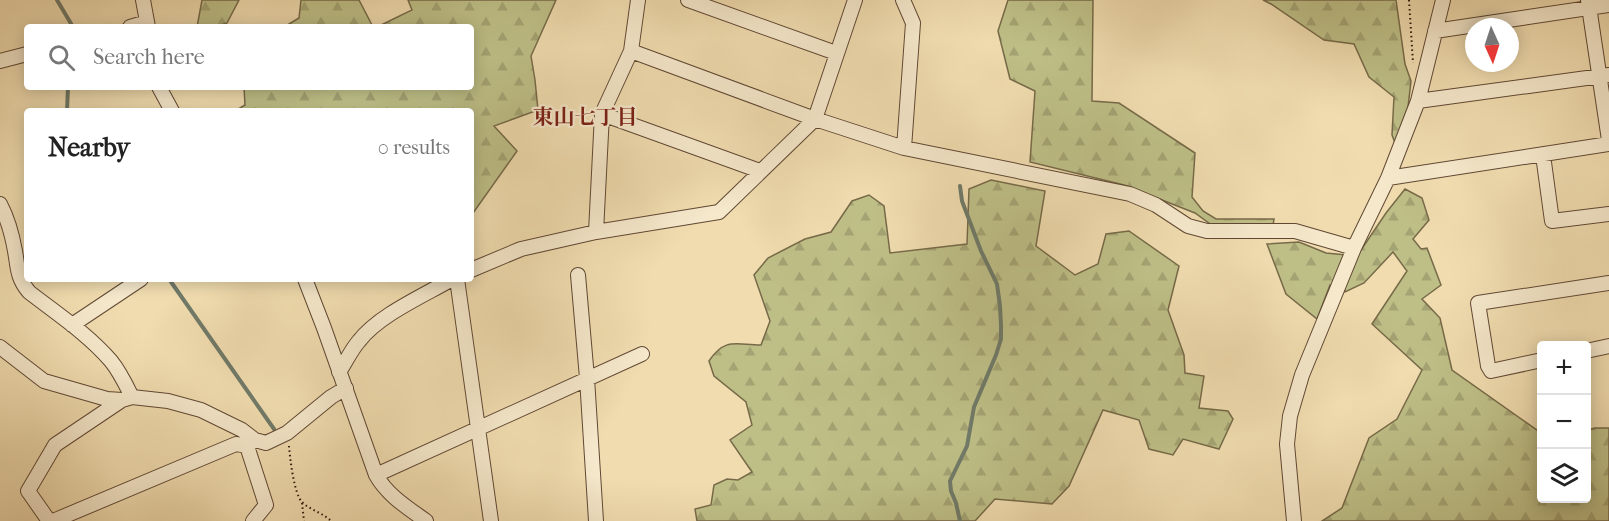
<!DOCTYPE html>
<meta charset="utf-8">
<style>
body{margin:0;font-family:"IM FELL French Canon","Noto Serif JP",serif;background:#f2f2f2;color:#222}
.controls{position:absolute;right:18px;bottom:18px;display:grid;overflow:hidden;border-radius:6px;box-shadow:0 3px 15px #0003}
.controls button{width:54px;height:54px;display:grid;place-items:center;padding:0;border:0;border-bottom:2px solid #e0e0e0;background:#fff;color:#222;font:30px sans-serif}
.compass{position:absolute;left:1465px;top:18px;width:54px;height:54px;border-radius:50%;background:#fff;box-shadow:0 3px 15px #0003;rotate:177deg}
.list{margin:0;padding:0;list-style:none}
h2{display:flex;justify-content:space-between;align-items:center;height:78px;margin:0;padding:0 24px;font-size:26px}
h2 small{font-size:20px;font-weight:400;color:#767676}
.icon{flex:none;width:33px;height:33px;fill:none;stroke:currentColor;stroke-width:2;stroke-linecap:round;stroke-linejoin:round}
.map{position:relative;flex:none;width:1609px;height:521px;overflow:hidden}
.search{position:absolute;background:#fff;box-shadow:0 3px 15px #0003;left:24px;top:24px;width:450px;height:66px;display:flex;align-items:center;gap:15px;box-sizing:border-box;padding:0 21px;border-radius:6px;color:#767676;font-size:22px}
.panel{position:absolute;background:#fff;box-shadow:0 3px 15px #0003;left:24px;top:108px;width:450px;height:174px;border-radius:6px}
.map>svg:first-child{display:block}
</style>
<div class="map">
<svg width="1609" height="521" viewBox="0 0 1609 521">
<defs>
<pattern id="forest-firs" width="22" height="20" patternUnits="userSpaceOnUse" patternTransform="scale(1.5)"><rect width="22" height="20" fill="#bebf87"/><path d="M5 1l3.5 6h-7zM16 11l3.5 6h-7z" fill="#a4a373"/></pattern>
</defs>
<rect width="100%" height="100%" fill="#f0dcaf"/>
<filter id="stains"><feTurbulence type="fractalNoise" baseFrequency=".00333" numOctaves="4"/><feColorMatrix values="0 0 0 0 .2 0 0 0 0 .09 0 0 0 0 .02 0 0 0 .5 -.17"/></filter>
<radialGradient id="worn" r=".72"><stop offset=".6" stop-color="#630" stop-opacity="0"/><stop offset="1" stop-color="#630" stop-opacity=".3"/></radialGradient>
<path fill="url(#forest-firs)" stroke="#776a49" stroke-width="1.5" d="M 202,0 L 239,0 L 227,23 L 215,27 L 197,27 Z
M 301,0 L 359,0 L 373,27 L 284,27 L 299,18 Z
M 408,0 L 556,0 L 531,56 L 535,80 L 538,110 L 494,126 L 517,151 L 471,216 L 471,111 L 235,111 L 245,105 L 244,87 L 471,87 L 471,27 L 377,27 L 412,10 Z
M 1008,0 L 1093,0 L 1092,101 L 1119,103 L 1195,153 L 1192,197 L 1203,211 L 1216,219 L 1274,219 L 1273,225 L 1213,226 L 1195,213 L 1124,185 L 1030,162 L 1035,91 L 1010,79 L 998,31 Z
M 1263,0 L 1396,0 L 1405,64 L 1411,81 L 1408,107 L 1395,143 L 1392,135 L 1394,97 L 1369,77 L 1354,44 L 1324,40 L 1271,4 Z
M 991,180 L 1045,191 L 1036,246 L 1075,275 L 1098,264 L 1106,234 L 1129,231 L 1179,266 L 1168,310 L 1184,355 L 1185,373 L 1204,376 L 1199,408 L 1228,411 L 1233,419 L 1219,449 L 1183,439 L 1173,455 L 1149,449 L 1139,420 L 1103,410 L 1069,486 L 1052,504 L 995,499 L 975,521 L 697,521 L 695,509 L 711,505 L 714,485 L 727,479 L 738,480 L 752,472 L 730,440 L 752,425 L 746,402 L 714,376 L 709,361 C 725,337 736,345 761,345 L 770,321 L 754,275 L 768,258 L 805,239 L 831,232 L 852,201 L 869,195 L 884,206 L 890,253 L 967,244 L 969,189 Z
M 1405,189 L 1422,198 L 1429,220 L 1413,239 L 1421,249 L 1427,248 L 1441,285 L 1422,299 L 1440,318 L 1452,370 L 1541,433 L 1542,498 L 1586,498 L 1587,430 L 1595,428 L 1609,428 L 1609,521 L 1322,521 L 1342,508 L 1369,438 L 1397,419 L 1422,370 L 1372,324 L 1407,271 L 1393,252 L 1364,283 L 1345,292 L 1330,285 L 1317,319 L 1286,294 L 1267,244 L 1299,242 L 1326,253 L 1357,256 L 1386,213 Z"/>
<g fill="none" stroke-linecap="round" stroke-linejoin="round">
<path stroke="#707a68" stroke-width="4" d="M 57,0 L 73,27
M 67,111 L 68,87
M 169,279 L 274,429
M 960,521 L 956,503 L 951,491 L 950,481 L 967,446 L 974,407 L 996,355 L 1001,339 L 1001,325 L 1000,306 L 997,284 L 981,251 L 962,201 L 960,186"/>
<defs>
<path id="minor" d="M 143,0 L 148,27
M 688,0 L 836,53
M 903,0 L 913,23 L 904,148
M 1588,0 L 1609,140
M 130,27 L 147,22
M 1435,31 L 1609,5
M 631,51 L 815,119 L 904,148 L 1130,194 L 1156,205 L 1188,226 L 1207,231 L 1295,231 L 1354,248
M 0,61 L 27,54
M 159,87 L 172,111
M 1418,101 L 1609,75
M 602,114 L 760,171
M 1543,155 L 1552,221 L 1609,214
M 1388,178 L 1609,144
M 0,204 C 8,219 12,234 15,251 C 18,268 17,278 29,292 C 56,313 88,334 111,361 C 120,372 126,385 132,397
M 596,232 L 602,114 L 631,51 L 638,0
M 471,270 L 521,249 L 596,232 L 719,212 L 815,119 L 855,0
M 578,275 L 587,378 L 596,521
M 305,279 L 324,328 L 376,475 C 387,495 408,508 426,521
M 457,279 L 491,521
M 72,325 L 141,279
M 0,347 L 44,381 L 107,399 L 122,400 L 132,397 L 168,401 L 201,410 L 242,430 L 255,440 L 266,443 L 287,433 L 331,397 L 346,388
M 1586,351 L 1609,346
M 1542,360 L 1491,371 L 1488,366 L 1478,303 L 1609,283
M 339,372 C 346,362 351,350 359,341 C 379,315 423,296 452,279
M 247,446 L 266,505 L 253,521
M 376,475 L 642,354
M 49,521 L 28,491 L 55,445 L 122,400
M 53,521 L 236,444 L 247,446 L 255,440
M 1294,521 L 1287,444 L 1290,416 L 1302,375 L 1354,248 L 1388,178 L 1418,101 L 1443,0"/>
</defs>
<use href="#minor" stroke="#604834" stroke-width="16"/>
<path stroke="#30160b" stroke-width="2" stroke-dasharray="1.5 3" stroke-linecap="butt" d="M 1409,0 L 1413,63
M 289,446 C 290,458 294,494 302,502 C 310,510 323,513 331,521
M 302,503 L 304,521"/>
<use href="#minor" stroke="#f5e8cb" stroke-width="14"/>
</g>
<g text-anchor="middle" stroke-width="4.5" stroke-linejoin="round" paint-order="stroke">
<g font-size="21" font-weight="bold" fill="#7a1f14" stroke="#f5e8cb">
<text x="585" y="124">東山七丁目</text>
</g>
</g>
<rect width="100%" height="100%" filter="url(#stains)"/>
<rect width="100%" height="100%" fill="url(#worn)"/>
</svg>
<div class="controls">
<button>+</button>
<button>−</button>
<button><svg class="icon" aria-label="layers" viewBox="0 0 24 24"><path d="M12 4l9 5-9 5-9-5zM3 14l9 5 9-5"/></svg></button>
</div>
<svg class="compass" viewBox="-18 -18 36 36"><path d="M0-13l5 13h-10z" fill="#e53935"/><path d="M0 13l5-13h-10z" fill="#767676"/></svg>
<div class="search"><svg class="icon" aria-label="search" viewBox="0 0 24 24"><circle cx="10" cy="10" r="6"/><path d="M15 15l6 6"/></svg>Search here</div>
<section class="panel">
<h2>Nearby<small>0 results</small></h2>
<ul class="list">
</ul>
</section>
</div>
